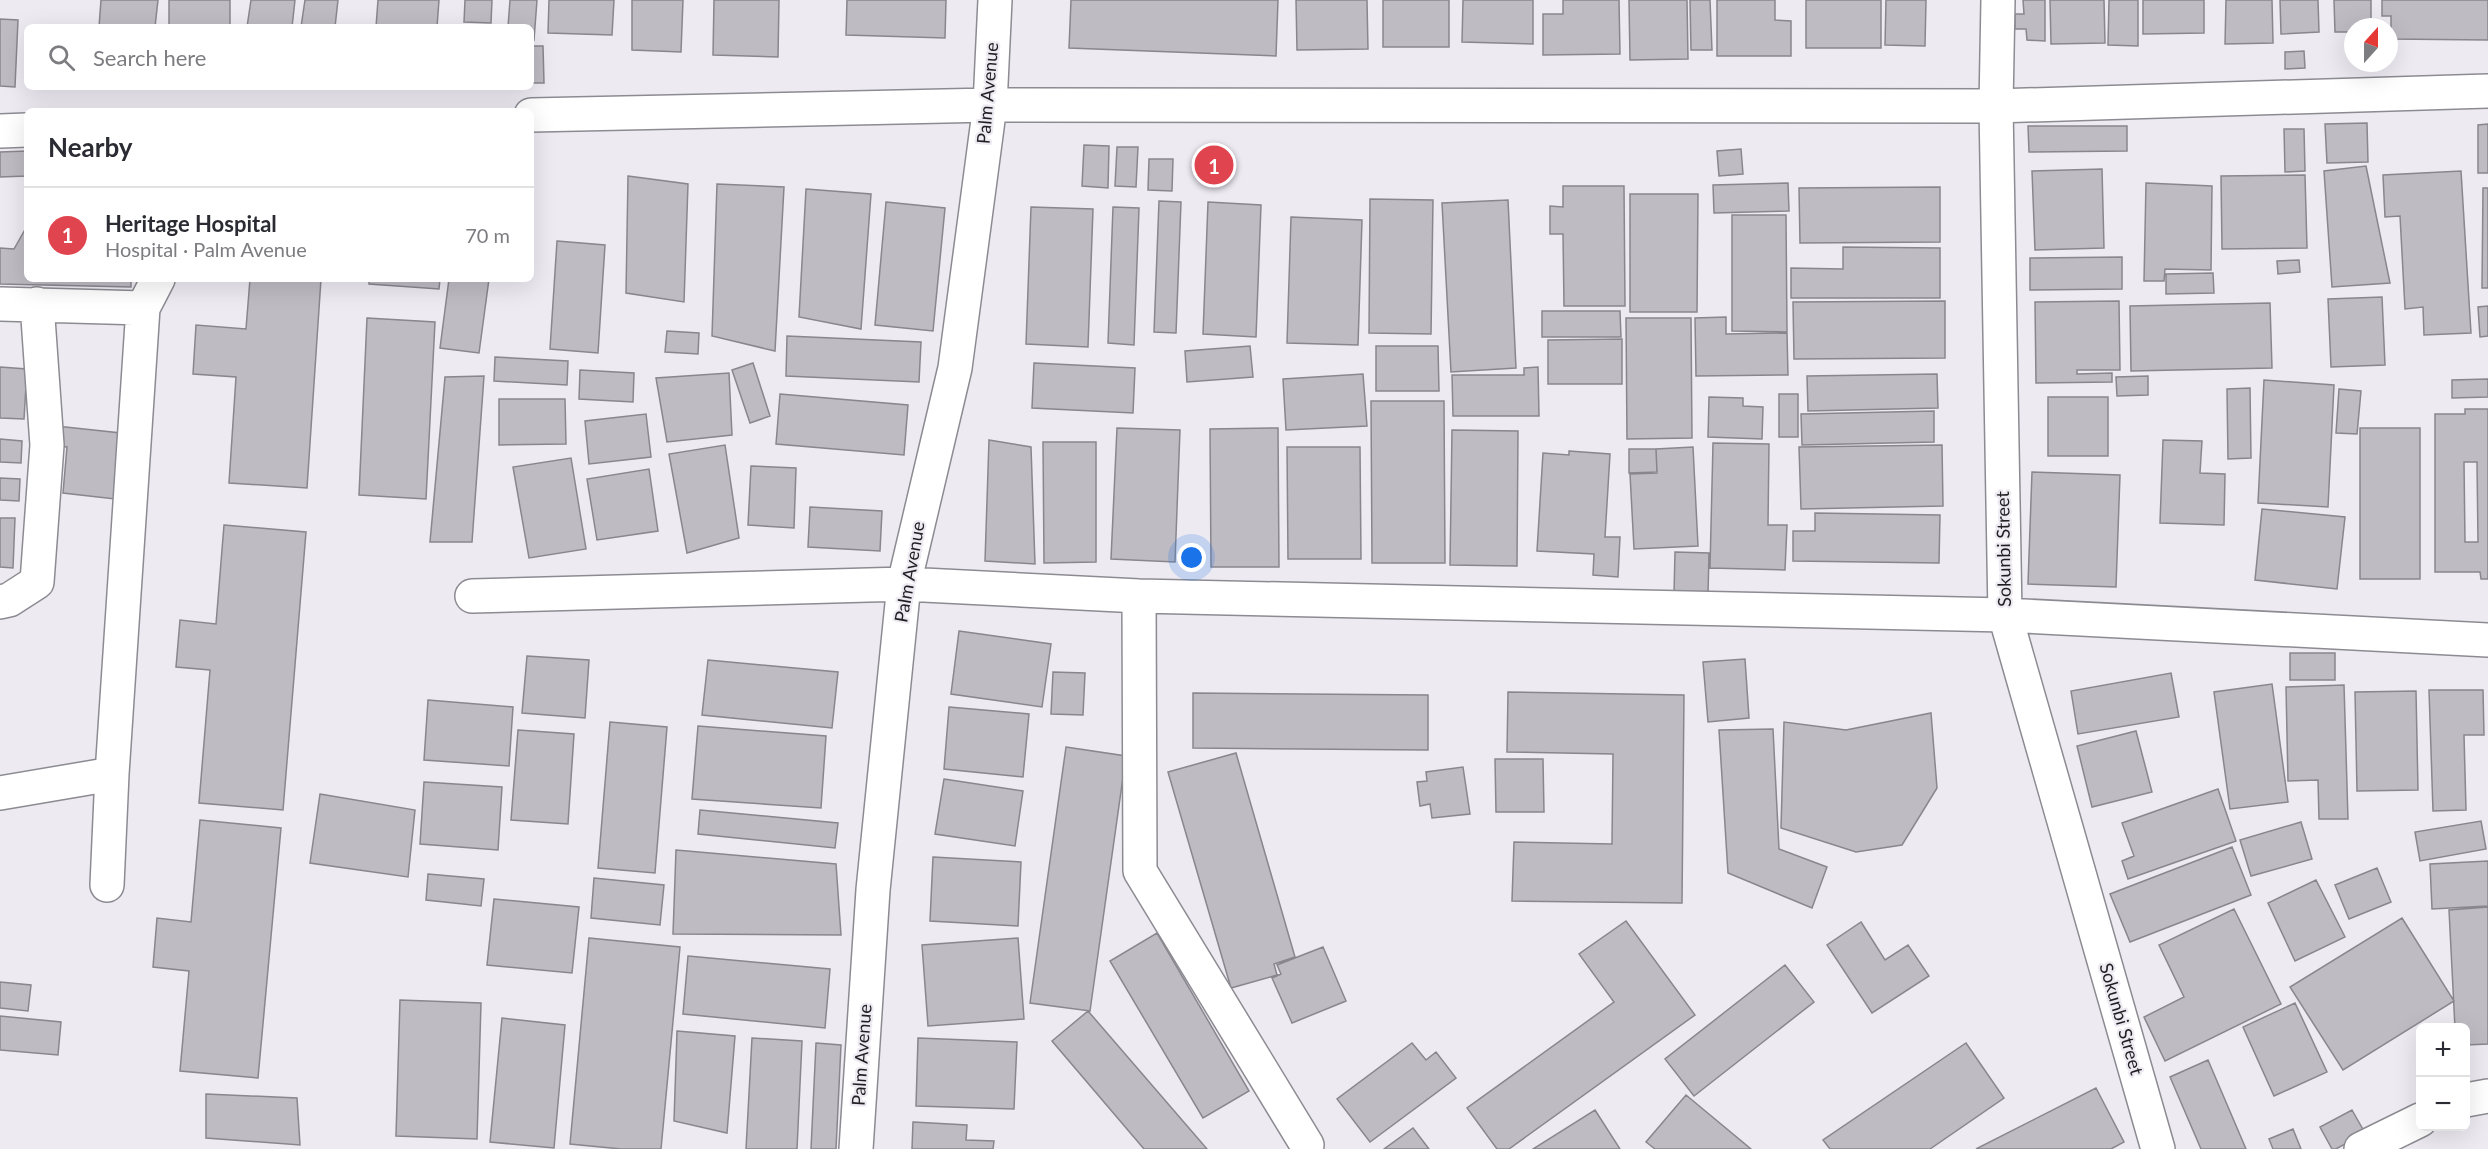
<!DOCTYPE html>
<meta charset="utf-8">
<style>
body{margin:0;font-family:Lato,sans-serif;background:#f7f7f7;color:#2b2b33}
.controls{position:absolute;right:18px;bottom:18px;display:grid;overflow:hidden;border-radius:9px;box-shadow:0 6px 24px #0002}
.controls button{width:54px;height:54px;display:grid;place-items:center;padding:0;border:0;border-bottom:2px solid #e1e1e2;background:#fff;color:#2b2b33;font:30px sans-serif}
.compass{position:absolute;left:2344px;top:18px;width:54px;height:54px;border-radius:50%;background:#fff;box-shadow:0 6px 24px #0002;rotate:21deg}
.you{position:absolute;left:1192px;top:558px;width:21px;height:21px;margin:-15px;border:4px solid #fff;border-radius:50%;background:#1a73e8;box-shadow:0 0 0 9px #1a73e833}
.badge{display:grid;place-items:center;width:39px;height:39px;border-radius:50%;background:#ea580c;color:#fff;font-size:20px;font-weight:700}
.pin{position:absolute;translate:-50% -50%;border:3px solid #fff;box-shadow:0 2px 6px #0006}
.list{margin:0;padding:0;list-style:none}
h2{display:flex;justify-content:space-between;align-items:center;height:78px;margin:0;padding:0 24px;font-size:26px}
h2 small{font-size:20px;font-weight:400;color:#7c7c81}
.list li{display:grid;grid-template-columns:39px 1fr auto;gap:18px;align-items:center;box-sizing:border-box;height:96px;padding:0 24px;border-top:2px solid #e1e1e2}
.list b{display:block;font-size:22px;white-space:nowrap}
.list p{margin:0;font-size:20px;white-space:nowrap;color:#7c7c81}
.list em{font-size:20px;font-style:normal;color:#7c7c81}
.icon{flex:none;width:33px;height:33px;fill:none;stroke:currentColor;stroke-width:2;stroke-linecap:round;stroke-linejoin:round}
.map{position:relative;flex:none;width:2488px;height:1149px;overflow:hidden}
.search{position:absolute;background:#fff;box-shadow:0 6px 24px #0002;left:24px;top:24px;width:510px;height:66px;display:flex;align-items:center;gap:15px;box-sizing:border-box;padding:0 21px;border-radius:9px;color:#7c7c81;font-size:22px}
.panel{position:absolute;background:#fff;box-shadow:0 6px 24px #0002;left:24px;top:108px;width:510px;height:174px;border-radius:9px}
.map>svg:first-child{display:block}
</style>
<div class="map">
<svg width="2488" height="1149" viewBox="0 0 2488 1149">
<rect width="100%" height="100%" fill="#edeaf2"/>
<path fill="#bebbc3" stroke="#89868e" stroke-width="1.5" fill-rule="evenodd" d="M 101,0 L 158,0 L 155,27 L 99,27 Z
M 169,0 L 230,0 L 230,27 L 169,27 Z
M 251,0 L 295,0 L 292,27 L 247,27 Z
M 305,0 L 338,0 L 335,27 L 301,27 Z
M 378,0 L 439,0 L 437,27 L 376,27 Z
M 465,0 L 492,0 L 491,23 L 464,22 Z
M 510,0 L 537,0 L 534,40 L 531,39 L 531,27 L 508,27 Z
M 549,0 L 614,0 L 612,35 L 548,33 Z
M 632,0 L 683,0 L 681,52 L 632,50 Z
M 714,0 L 779,0 L 778,57 L 713,55 Z
M 847,0 L 946,0 L 945,38 L 846,35 Z
M 1071,0 L 1278,0 L 1276,56 L 1069,48 Z
M 1296,0 L 1367,0 L 1368,49 L 1297,50 Z
M 1383,0 L 1449,0 L 1449,47 L 1383,47 Z
M 1463,0 L 1533,0 L 1533,44 L 1462,42 Z
M 1563,0 L 1619,0 L 1620,54 L 1543,55 L 1543,14 L 1563,14 Z
M 1629,0 L 1687,0 L 1688,59 L 1630,60 Z
M 1690,0 L 1710,0 L 1712,50 L 1691,50 Z
M 1717,0 L 1775,0 L 1775,20 L 1791,21 L 1791,56 L 1717,56 Z
M 1806,0 L 1881,0 L 1881,48 L 1806,48 Z
M 1886,0 L 1926,0 L 1925,46 L 1885,45 Z
M 2023,0 L 2045,0 L 2045,41 L 2027,40 L 2026,29 L 2015,29 L 2015,14 L 2024,14 Z
M 2050,0 L 2104,0 L 2105,43 L 2051,44 Z
M 2109,0 L 2138,0 L 2138,46 L 2108,45 Z
M 2143,0 L 2204,0 L 2204,33 L 2143,34 Z
M 2226,0 L 2272,0 L 2273,43 L 2225,44 Z
M 2280,0 L 2318,0 L 2319,32 L 2281,34 Z
M 2334,0 L 2371,0 L 2371,27 L 2353,27 L 2353,32 L 2335,32 Z
M 2382,0 L 2488,0 L 2488,40 L 2391,39 L 2391,16 L 2382,16 Z
M 0,19 L 18,20 L 15,87 L 0,86 Z
M 531,46 L 543,46 L 544,83 L 531,83 Z
M 2304,51 L 2305,68 L 2285,69 L 2285,52 Z
M 2367,123 L 2368,162 L 2327,163 L 2325,124 Z
M 2488,124 L 2488,173 L 2478,173 L 2478,125 Z
M 2028,126 L 2127,126 L 2127,151 L 2029,152 Z
M 2284,129 L 2304,129 L 2305,171 L 2285,172 Z
M 1084,145 L 1109,146 L 1108,188 L 1082,186 Z
M 1117,147 L 1138,147 L 1136,187 L 1115,186 Z
M 1741,149 L 1743,174 L 1719,176 L 1717,151 Z
M 27,151 L 27,176 L 0,177 L 0,152 Z
M 1149,159 L 1173,159 L 1172,191 L 1148,190 Z
M 2366,166 L 2390,283 L 2332,287 L 2324,171 Z
M 2102,169 L 2104,248 L 2035,250 L 2032,171 Z
M 2461,171 L 2471,333 L 2424,335 L 2423,307 L 2405,309 L 2400,216 L 2385,217 L 2383,175 Z
M 2305,175 L 2307,248 L 2222,249 L 2221,176 Z
M 628,176 L 688,184 L 684,302 L 626,293 Z
M 1788,183 L 1789,211 L 1714,213 L 1713,185 Z
M 2146,183 L 2212,186 L 2211,270 L 2165,269 L 2164,281 L 2144,281 Z
M 717,184 L 784,187 L 775,351 L 712,336 Z
M 1563,186 L 1624,186 L 1625,306 L 1564,306 L 1563,234 L 1550,234 L 1550,206 L 1563,207 Z
M 1940,187 L 1940,242 L 1800,243 L 1799,188 Z
M 2483,188 L 2488,188 L 2488,288 L 2482,288 Z
M 806,189 L 871,194 L 861,329 L 799,317 Z
M 1630,194 L 1698,194 L 1697,312 L 1630,312 Z
M 1370,199 L 1433,200 L 1431,334 L 1369,333 Z
M 1508,200 L 1516,368 L 1451,372 L 1442,203 Z
M 1159,201 L 1181,202 L 1176,333 L 1154,332 Z
M 886,202 L 945,208 L 933,331 L 875,325 Z
M 1208,202 L 1261,205 L 1256,337 L 1203,334 Z
M 1031,207 L 1093,209 L 1088,347 L 1026,344 Z
M 1113,207 L 1139,208 L 1134,345 L 1108,343 Z
M 1732,215 L 1786,215 L 1787,332 L 1732,331 Z
M 1291,217 L 1362,220 L 1358,345 L 1287,343 Z
M 27,226 L 27,279 L 131,279 L 131,287 L 0,284 L 0,248 L 14,249 Z
M 557,241 L 605,245 L 598,353 L 550,349 Z
M 1843,247 L 1940,248 L 1940,298 L 1791,298 L 1791,268 L 1843,269 Z
M 2122,257 L 2122,289 L 2030,290 L 2030,258 Z
M 2299,260 L 2300,272 L 2278,274 L 2277,261 Z
M 2213,273 L 2214,293 L 2166,294 L 2166,274 Z
M 250,279 L 321,279 L 307,488 L 229,483 L 236,377 L 193,374 L 196,325 L 246,329 Z
M 369,279 L 440,279 L 439,289 L 369,284 Z
M 449,279 L 489,279 L 479,353 L 440,348 Z
M 2382,297 L 2385,365 L 2331,367 L 2328,299 Z
M 1945,301 L 1945,358 L 1794,359 L 1793,302 Z
M 2119,301 L 2120,370 L 2077,370 L 2077,374 L 2112,373 L 2112,382 L 2036,383 L 2035,302 Z
M 2270,303 L 2272,368 L 2131,371 L 2130,306 Z
M 2488,306 L 2488,336 L 2480,337 L 2478,307 Z
M 1542,311 L 1620,311 L 1621,337 L 1542,337 Z
M 1726,317 L 1726,334 L 1787,333 L 1788,375 L 1696,376 L 1695,318 Z
M 367,318 L 435,322 L 426,499 L 359,495 Z
M 1626,318 L 1691,318 L 1692,438 L 1627,439 Z
M 667,331 L 699,333 L 698,354 L 665,352 Z
M 787,336 L 921,342 L 919,382 L 786,376 Z
M 1622,339 L 1622,384 L 1548,384 L 1548,340 Z
M 1250,346 L 1253,377 L 1187,382 L 1185,351 Z
M 1376,346 L 1438,346 L 1439,391 L 1376,391 Z
M 495,357 L 568,361 L 567,385 L 494,381 Z
M 753,363 L 770,416 L 750,423 L 732,370 Z
M 1034,363 L 1135,368 L 1133,413 L 1032,408 Z
M 0,367 L 27,369 L 24,419 L 0,418 Z
M 1538,367 L 1539,416 L 1453,416 L 1452,375 L 1524,375 L 1524,368 Z
M 580,370 L 634,373 L 633,402 L 579,399 Z
M 729,373 L 732,435 L 667,442 L 656,378 Z
M 1363,374 L 1367,426 L 1286,430 L 1283,379 Z
M 1937,374 L 1938,408 L 1808,411 L 1807,376 Z
M 484,376 L 472,542 L 430,542 L 445,377 Z
M 2148,376 L 2148,395 L 2117,396 L 2116,377 Z
M 2488,379 L 2488,397 L 2452,398 L 2452,380 Z
M 2264,380 L 2334,385 L 2328,507 L 2258,503 Z
M 2250,388 L 2251,458 L 2228,459 L 2227,389 Z
M 2339,389 L 2361,391 L 2357,434 L 2336,433 Z
M 780,394 L 908,405 L 904,455 L 776,444 Z
M 1779,394 L 1798,394 L 1798,437 L 1779,437 Z
M 1709,397 L 1743,398 L 1743,406 L 1763,407 L 1762,439 L 1708,437 Z
M 2048,397 L 2108,397 L 2108,456 L 2048,456 Z
M 499,399 L 565,399 L 566,444 L 499,445 Z
M 1371,401 L 1444,401 L 1445,563 L 1372,563 Z
M 2465,409 L 2488,409 L 2488,579 L 2481,579 L 2480,572 L 2435,572 L 2435,414 L 2465,414 ZM 2464,462 L 2477,462 L 2478,542 L 2465,542 Z
M 1934,411 L 1934,442 L 1802,445 L 1801,414 Z
M 646,414 L 651,457 L 589,464 L 585,421 Z
M 56,426 L 121,433 L 115,499 L 63,493 L 67,447 L 54,446 Z
M 1117,428 L 1180,430 L 1175,562 L 1111,559 Z
M 1278,428 L 1279,567 L 1211,567 L 1210,429 Z
M 2360,428 L 2420,428 L 2420,579 L 2360,579 Z
M 1452,430 L 1518,431 L 1517,566 L 1450,565 Z
M 0,439 L 22,441 L 21,463 L 0,462 Z
M 989,440 L 1031,447 L 1035,564 L 985,561 Z
M 2163,440 L 2202,441 L 2200,473 L 2225,474 L 2224,525 L 2160,523 Z
M 1043,442 L 1096,442 L 1096,562 L 1044,563 Z
M 1713,443 L 1769,444 L 1768,525 L 1787,525 L 1785,570 L 1710,568 Z
M 725,445 L 739,538 L 687,553 L 669,454 Z
M 1942,445 L 1943,506 L 1801,509 L 1799,447 Z
M 1287,447 L 1360,447 L 1361,559 L 1288,559 Z
M 1693,447 L 1698,546 L 1634,549 L 1630,474 L 1657,473 L 1656,449 Z
M 1629,449 L 1656,449 L 1657,472 L 1629,473 Z
M 1569,451 L 1610,454 L 1605,537 L 1620,537 L 1618,577 L 1593,575 L 1594,554 L 1537,551 L 1543,453 L 1569,455 Z
M 571,458 L 586,549 L 529,558 L 513,467 Z
M 751,466 L 796,468 L 794,528 L 748,525 Z
M 649,469 L 658,531 L 597,540 L 587,479 Z
M 2032,472 L 2120,475 L 2116,587 L 2028,584 Z
M 0,478 L 20,479 L 19,501 L 0,500 Z
M 810,507 L 882,511 L 880,551 L 808,547 Z
M 2262,509 L 2345,517 L 2337,589 L 2255,580 Z
M 1815,513 L 1940,515 L 1939,563 L 1793,561 L 1793,531 L 1815,531 Z
M 0,518 L 15,518 L 13,568 L 0,567 Z
M 224,525 L 306,532 L 283,810 L 199,803 L 210,670 L 176,667 L 180,620 L 216,624 Z
M 1675,552 L 1709,553 L 1708,595 L 1674,594 Z
M 959,631 L 1051,644 L 1042,707 L 951,694 Z
M 2290,653 L 2335,653 L 2335,680 L 2290,680 Z
M 527,656 L 589,660 L 585,718 L 522,713 Z
M 1745,659 L 1749,718 L 1708,722 L 1703,662 Z
M 708,660 L 838,672 L 832,728 L 702,715 Z
M 1053,672 L 1085,673 L 1083,715 L 1051,714 Z
M 2171,673 L 2179,717 L 2078,734 L 2071,691 Z
M 2272,684 L 2288,802 L 2230,809 L 2214,692 Z
M 2344,685 L 2348,819 L 2319,819 L 2318,780 L 2288,781 L 2286,687 Z
M 2429,690 L 2483,690 L 2484,735 L 2464,735 L 2466,810 L 2433,811 Z
M 2416,691 L 2418,790 L 2357,791 L 2355,692 Z
M 1508,692 L 1684,695 L 1682,903 L 1512,901 L 1514,842 L 1612,844 L 1613,754 L 1507,752 Z
M 1193,693 L 1428,695 L 1428,750 L 1193,748 Z
M 428,700 L 513,707 L 509,766 L 424,760 Z
M 949,707 L 1029,714 L 1023,777 L 944,769 Z
M 1931,713 L 1937,788 L 1902,845 L 1856,852 L 1781,828 L 1784,722 L 1846,730 Z
M 610,722 L 667,727 L 655,873 L 598,868 Z
M 698,726 L 826,736 L 821,808 L 692,799 Z
M 1773,729 L 1779,849 L 1827,867 L 1812,908 L 1728,873 L 1719,730 Z
M 518,730 L 574,734 L 568,824 L 511,820 Z
M 2136,731 L 2152,792 L 2092,807 L 2077,746 Z
M 1066,747 L 1126,756 L 1090,1011 L 1030,1003 Z
M 1236,753 L 1295,957 L 1274,964 L 1277,975 L 1231,988 L 1168,772 Z
M 1495,759 L 1543,759 L 1544,812 L 1496,812 Z
M 1463,767 L 1470,814 L 1432,818 L 1430,804 L 1420,806 L 1417,782 L 1427,781 L 1426,772 Z
M 944,779 L 1023,791 L 1015,846 L 935,834 Z
M 424,782 L 502,787 L 498,850 L 420,844 Z
M 2218,789 L 2236,841 L 2128,879 L 2122,861 L 2134,856 L 2122,823 Z
M 320,794 L 415,810 L 408,877 L 310,863 Z
M 700,810 L 838,823 L 835,848 L 698,834 Z
M 200,820 L 281,828 L 258,1078 L 180,1071 L 189,971 L 153,967 L 157,918 L 191,922 Z
M 2481,821 L 2486,849 L 2420,861 L 2415,832 Z
M 2301,822 L 2312,859 L 2251,876 L 2240,840 Z
M 2232,847 L 2251,895 L 2130,942 L 2110,894 Z
M 676,850 L 836,864 L 841,935 L 673,934 Z
M 933,857 L 1021,862 L 1018,926 L 930,921 Z
M 2488,861 L 2488,906 L 2432,909 L 2430,864 Z
M 2377,868 L 2391,902 L 2349,919 L 2335,885 Z
M 428,874 L 484,879 L 481,906 L 426,900 Z
M 594,878 L 664,885 L 660,925 L 591,918 Z
M 2316,880 L 2345,937 L 2295,961 L 2268,903 Z
M 494,899 L 579,907 L 572,973 L 487,965 Z
M 2488,907 L 2488,1044 L 2466,1045 L 2466,1028 L 2455,1028 L 2449,910 Z
M 2234,909 L 2281,1004 L 2165,1061 L 2144,1017 L 2184,997 L 2159,945 Z
M 2402,918 L 2454,1001 L 2343,1070 L 2290,987 Z
M 1626,921 L 1695,1015 L 1509,1149 L 1497,1149 L 1467,1108 L 1614,1002 L 1579,954 Z
M 1861,922 L 1885,960 L 1908,945 L 1929,976 L 1872,1013 L 1827,945 Z
M 1157,933 L 1249,1091 L 1203,1118 L 1110,961 Z
M 589,938 L 680,947 L 661,1149 L 621,1149 L 570,1144 Z
M 1018,938 L 1024,1019 L 928,1026 L 922,945 Z
M 1323,947 L 1346,1001 L 1292,1023 L 1272,978 L 1281,974 L 1277,965 Z
M 688,956 L 830,969 L 825,1028 L 683,1014 Z
M 1785,965 L 1814,1002 L 1694,1096 L 1665,1059 Z
M 0,982 L 31,985 L 28,1011 L 0,1008 Z
M 400,1000 L 481,1003 L 477,1139 L 396,1136 Z
M 2295,1003 L 2327,1072 L 2274,1096 L 2243,1027 Z
M 1088,1011 L 1207,1149 L 1144,1149 L 1052,1041 Z
M 0,1016 L 61,1022 L 58,1055 L 0,1050 Z
M 502,1018 L 565,1025 L 554,1148 L 490,1142 Z
M 677,1031 L 735,1036 L 727,1133 L 674,1121 Z
M 752,1038 L 802,1041 L 797,1149 L 746,1149 Z
M 918,1038 L 1017,1042 L 1014,1109 L 916,1106 Z
M 816,1043 L 841,1045 L 836,1149 L 811,1149 Z
M 1412,1043 L 1426,1060 L 1436,1052 L 1456,1078 L 1370,1142 L 1337,1099 Z
M 1966,1043 L 2004,1098 L 1930,1149 L 1830,1149 L 1823,1140 Z
M 2208,1060 L 2246,1149 L 2201,1149 L 2170,1077 Z
M 2096,1088 L 2124,1142 L 2111,1149 L 1976,1149 Z
M 206,1094 L 297,1098 L 300,1145 L 206,1138 Z
M 1686,1095 L 1751,1149 L 1655,1149 L 1646,1142 Z
M 1595,1110 L 1620,1149 L 1533,1149 Z
M 2352,1110 L 2365,1133 L 2336,1149 L 2332,1149 L 2320,1127 Z
M 913,1122 L 967,1125 L 966,1140 L 994,1141 L 993,1149 L 912,1149 Z
M 1413,1128 L 1429,1149 L 1384,1149 Z
M 2293,1129 L 2301,1149 L 2273,1149 L 2269,1139 Z"/>
<g fill="none" stroke-linecap="round" stroke-linejoin="round">
<defs>
<path id="minor" d="M 1998,0 L 1996,106 L 2005,615 L 2158,1149
M 531,115 L 990,105 L 1996,106 L 2488,91
M 0,131 L 27,130
M 0,304 L 143,308 L 158,279
M 472,596 L 904,584 L 1139,596 L 2005,615 L 2488,640
M 1139,596 L 1140,871 L 1307,1145
M 0,602 L 9,600 L 37,582 L 47,445 L 37,304
M 0,793 L 112,774
M 107,885 L 112,774 L 143,308
M 2466,1100 L 2488,1096
M 856,1149 L 873,890 L 904,584 L 955,368 L 990,105 L 995,0
M 2361,1149 L 2420,1120"/>
</defs>
<use href="#minor" stroke="#8d8b92" stroke-width="36"/>
<use href="#minor" stroke="#fff" stroke-width="33"/>
</g>
<g text-anchor="middle" stroke-width="4.5" stroke-linejoin="round" paint-order="stroke">
<g font-size="18" fill="#1f1e21" stroke="#edeaf2">
<text transform="translate(988 93) rotate(-85)" y="6">Palm Avenue</text>
<text transform="translate(2004 549) rotate(-91)" y="6">Sokunbi Street</text>
<text transform="translate(910 572) rotate(-80)" y="6">Palm Avenue</text>
<text transform="translate(2121 1019) rotate(74)" y="6">Sokunbi Street</text>
<text transform="translate(862 1055) rotate(-86)" y="6">Palm Avenue</text>
</g>
</g>
</svg>
<div class="controls">
<button>+</button>
<button>−</button>
</div>
<svg class="compass" viewBox="-18 -18 36 36"><path d="M0-13l5 13h-10z" fill="#e53935"/><path d="M0 13l5-13h-10z" fill="#7c7c81"/></svg>
<div class="you"></div>
<div class="pin badge" style="left:1214px;top:165px;background:#e0444e">1</div>
<div class="search"><svg class="icon" aria-label="search" viewBox="0 0 24 24"><circle cx="10" cy="10" r="6"/><path d="M15 15l6 6"/></svg>Search here</div>
<section class="panel">
<h2>Nearby<small></small></h2>
<ul class="list">
<li><span class="badge" style="background:#e0444e">1</span><div><b>Heritage Hospital</b><p>Hospital · Palm Avenue</p></div><em>70 m</em></li>
</ul>
</section>
</div>
